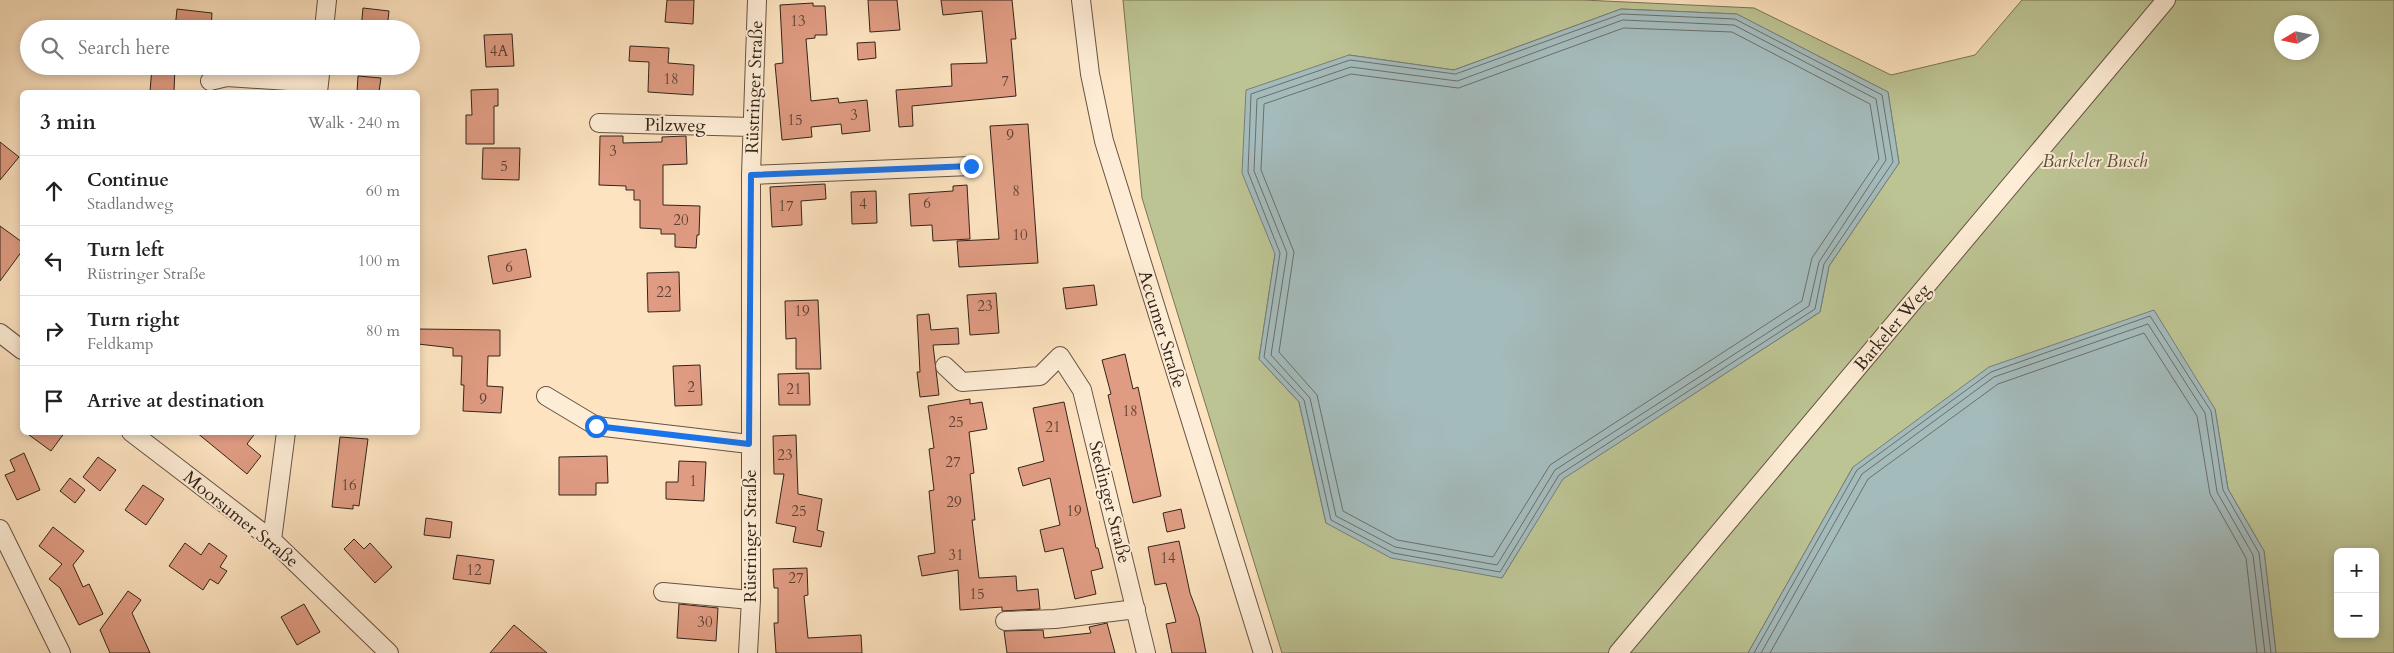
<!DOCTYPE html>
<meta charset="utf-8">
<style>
body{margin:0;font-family:Cardo,serif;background:#f6f6f6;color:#222}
.controls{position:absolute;right:15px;bottom:15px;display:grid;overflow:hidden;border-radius:8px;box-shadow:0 2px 8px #0003}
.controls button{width:45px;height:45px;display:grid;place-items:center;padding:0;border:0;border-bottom:1px solid #e0e0e0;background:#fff;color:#222;font:25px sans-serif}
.compass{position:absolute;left:2274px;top:15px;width:45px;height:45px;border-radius:50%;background:#fff;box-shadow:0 2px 8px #0003;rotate:260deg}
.stop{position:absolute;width:15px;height:15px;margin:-11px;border:4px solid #1a73e8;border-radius:50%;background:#fff}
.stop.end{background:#1a73e8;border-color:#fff;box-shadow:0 1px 5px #0008}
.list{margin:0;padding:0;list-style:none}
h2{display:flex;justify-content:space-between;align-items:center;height:65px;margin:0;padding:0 20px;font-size:21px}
h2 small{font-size:16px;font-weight:400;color:#767676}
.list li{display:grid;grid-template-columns:32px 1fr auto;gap:15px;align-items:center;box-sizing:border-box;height:70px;padding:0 20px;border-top:1px solid #e0e0e0}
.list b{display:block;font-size:19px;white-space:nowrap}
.list p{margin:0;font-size:16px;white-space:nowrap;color:#767676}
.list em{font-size:16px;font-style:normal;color:#767676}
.icon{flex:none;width:28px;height:28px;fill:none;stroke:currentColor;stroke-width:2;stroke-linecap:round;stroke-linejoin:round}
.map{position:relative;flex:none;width:2394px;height:653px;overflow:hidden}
.search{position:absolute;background:#fff;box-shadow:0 2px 8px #0003;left:20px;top:20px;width:400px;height:55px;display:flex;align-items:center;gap:12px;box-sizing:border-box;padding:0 18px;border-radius:28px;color:#767676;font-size:19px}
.panel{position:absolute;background:#fff;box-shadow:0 2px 8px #0003;left:20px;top:90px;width:400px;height:345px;border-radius:8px}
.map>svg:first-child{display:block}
</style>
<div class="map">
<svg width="2394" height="653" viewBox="0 0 2394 653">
<rect width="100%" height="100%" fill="#fde3c0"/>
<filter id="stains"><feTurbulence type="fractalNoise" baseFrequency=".004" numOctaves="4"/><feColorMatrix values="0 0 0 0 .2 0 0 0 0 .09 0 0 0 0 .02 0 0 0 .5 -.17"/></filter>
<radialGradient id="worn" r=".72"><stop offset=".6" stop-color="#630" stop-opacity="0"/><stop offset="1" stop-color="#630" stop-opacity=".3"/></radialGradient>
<path fill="#bdc494" stroke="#787456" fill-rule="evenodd" d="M 1123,0 L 1583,0 L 1754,8 L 1891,75 L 1975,55 L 2022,0 L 2394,0 L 2394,653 L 2276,653 L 2264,551 L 2228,489 L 2215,409 L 1853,467 L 1748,653 L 1282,653 L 1142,198 ZM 1621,9 L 1736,14 L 1888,92 L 1899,163 L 1829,266 L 1820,312 L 1562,479 L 1502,578 L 1326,523 L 1299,402 L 1259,359 L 1275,254 L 1349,55 L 1454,70 ZM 2282,22 L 2312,22 L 2312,52 L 2282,52 ZM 2338,552 L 2375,552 L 2375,634 L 2338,634 Z"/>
<path fill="#a4bbbc" stroke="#777e7b" d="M 1621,9 L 1737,14 L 1888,92 L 1899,163 L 1829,266 L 1820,312 L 1563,479 L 1502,578 L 1391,558 L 1326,523 L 1299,402 L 1259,359 L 1275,254 L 1242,173 L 1246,90 L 1349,55 L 1454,70 Z
M 2154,310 L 2215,409 L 2228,489 L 2264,551 L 2276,653 L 1748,653 L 1853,467 L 1989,367 Z"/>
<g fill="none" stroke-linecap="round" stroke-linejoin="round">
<path stroke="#6c6f6a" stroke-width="1" d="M 1622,14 L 1735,19 L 1882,95 L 1893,162 L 1824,264 L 1815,309 L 1559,475 L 1500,572 L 1393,553 L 1331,520 L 1304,400 L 1264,357 L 1280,253 L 1248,172 L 1251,94 L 1350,60 L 1455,74 Z
M 1623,20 L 1734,25 L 1876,99 L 1886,160 L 1819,262 L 1809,306 L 1555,470 L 1497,565 L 1395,547 L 1336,516 L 1310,398 L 1271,355 L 1287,253 L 1254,171 L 1257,99 L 1351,67 L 1457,81 Z
M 1624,28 L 1732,32 L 1870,104 L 1879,159 L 1812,258 L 1802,301 L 1550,465 L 1493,557 L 1397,540 L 1343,511 L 1317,395 L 1279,352 L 1294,252 L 1261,170 L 1264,104 L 1351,74 L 1458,88 Z
M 1754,653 L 1857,470 L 1991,372 L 2150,316 L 2211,411 L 2223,490 L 2259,553 L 2271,653
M 1761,653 L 1862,474 L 1994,377 L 2148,324 L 2205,413 L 2217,492 L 2253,555 L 2265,653
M 1770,653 L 1868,479 L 1998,384 L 2144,333 L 2197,416 L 2210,494 L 2246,558 L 2257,653"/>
</g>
<path fill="#e09c83" stroke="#332319" d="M 667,0 L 694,0 L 693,24 L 665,22 Z
M 868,0 L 897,0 L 900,30 L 870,32 Z
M 941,0 L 1012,0 L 1016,39 L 1011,39 L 1016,96 L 912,106 L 913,126 L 899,127 L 896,90 L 952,86 L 951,64 L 987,63 L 982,11 L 943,15 Z
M 813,3 L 813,6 L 825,6 L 827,35 L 815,35 L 815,38 L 806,39 L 811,101 L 838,98 L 839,103 L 867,100 L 870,131 L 842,134 L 841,124 L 811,127 L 812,137 L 782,140 L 775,64 L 783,63 L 780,5 Z
M 363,8 L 389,11 L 387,29 L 361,29 Z
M 177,9 L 212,13 L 211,29 L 175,29 Z
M 512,34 L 514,66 L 486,67 L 484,35 Z
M 875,42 L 876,58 L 858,60 L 857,43 Z
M 630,46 L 669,48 L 668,63 L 694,65 L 693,95 L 648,92 L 649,62 L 629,61 Z
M 152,66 L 175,66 L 174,92 L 150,92 Z
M 358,76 L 381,78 L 379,92 L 357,92 Z
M 498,89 L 498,106 L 494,106 L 494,144 L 466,144 L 466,115 L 472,115 L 471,90 Z
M 1028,124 L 1038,263 L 959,267 L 957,241 L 999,239 L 990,126 Z
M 600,136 L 623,136 L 623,143 L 662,142 L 662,137 L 686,136 L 687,164 L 663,165 L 663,205 L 700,206 L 699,235 L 697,235 L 696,248 L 675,247 L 675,234 L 661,234 L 661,229 L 640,228 L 640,200 L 634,200 L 634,190 L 626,190 L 626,186 L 599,185 Z
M 0,142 L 19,157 L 0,180 Z
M 483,148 L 520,148 L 519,180 L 482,179 Z
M 825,184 L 826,199 L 801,201 L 802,225 L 772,227 L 770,187 Z
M 967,185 L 970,239 L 933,241 L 932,225 L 911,226 L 909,194 L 953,191 L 953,186 Z
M 876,191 L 877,223 L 852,224 L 851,192 Z
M 0,226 L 22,242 L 22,251 L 0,281 Z
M 526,249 L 531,277 L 493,284 L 488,256 Z
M 679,272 L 680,311 L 648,312 L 647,273 Z
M 1094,285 L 1097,305 L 1066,309 L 1063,288 Z
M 996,293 L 999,333 L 970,335 L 967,295 Z
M 818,300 L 821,369 L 796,369 L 796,338 L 786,339 L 785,301 Z
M 929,314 L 931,330 L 958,328 L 959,344 L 933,345 L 939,395 L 920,397 L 917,372 L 920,372 L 917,315 Z
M 418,329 L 500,330 L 500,356 L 488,356 L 487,386 L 503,387 L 501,413 L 463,411 L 464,385 L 461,385 L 462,356 L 453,356 L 453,348 L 418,344 Z
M 1125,354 L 1133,389 L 1138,387 L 1161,496 L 1133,503 L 1108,395 L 1111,394 L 1102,360 Z
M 700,365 L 702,405 L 675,406 L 673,366 Z
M 809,373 L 810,405 L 779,405 L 778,374 Z
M 970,399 L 970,404 L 982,402 L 987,429 L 969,432 L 974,473 L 970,474 L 975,520 L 972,520 L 979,578 L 1016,576 L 1017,591 L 1038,589 L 1040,609 L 1002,611 L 1002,607 L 960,610 L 958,570 L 922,576 L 918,556 L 935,553 L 929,491 L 934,490 L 929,449 L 934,448 L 928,406 Z
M 1064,402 L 1096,548 L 1098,548 L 1103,568 L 1091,571 L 1096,594 L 1075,599 L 1063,548 L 1045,552 L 1040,530 L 1060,525 L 1050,478 L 1023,486 L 1018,468 L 1044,461 L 1033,408 Z
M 25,432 L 65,432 L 51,451 Z
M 196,432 L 256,432 L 247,444 L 261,456 L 247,474 Z
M 796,435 L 798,494 L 822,499 L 817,530 L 824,532 L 821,547 L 793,542 L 796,527 L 776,523 L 784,474 L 774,474 L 773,436 Z
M 340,437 L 368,439 L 359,506 L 353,505 L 353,509 L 332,507 Z
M 24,453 L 40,490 L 17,500 L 5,475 L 15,471 L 10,460 Z
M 607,456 L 608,483 L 596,483 L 596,495 L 559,495 L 559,457 Z
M 98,457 L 116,470 L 100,491 L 83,477 Z
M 679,461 L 706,462 L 704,501 L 666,499 L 666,482 L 678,482 Z
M 70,478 L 85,490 L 75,503 L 60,491 Z
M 143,485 L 164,499 L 146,525 L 125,510 Z
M 1181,509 L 1185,528 L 1167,532 L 1163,513 Z
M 426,518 L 452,522 L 450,538 L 424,535 Z
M 53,527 L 84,551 L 73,565 L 83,587 L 89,584 L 103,614 L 79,625 L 60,588 L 49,579 L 62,564 L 39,546 Z
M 354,539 L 364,549 L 370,543 L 392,567 L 375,583 L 344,549 Z
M 1179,541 L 1190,593 L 1199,617 L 1206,653 L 1172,653 L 1166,624 L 1176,622 L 1166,583 L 1155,585 L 1148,547 Z
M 185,543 L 201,555 L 209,543 L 227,556 L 220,567 L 227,571 L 218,584 L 210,579 L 203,590 L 169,566 Z
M 457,555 L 494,560 L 490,584 L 453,579 Z
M 807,568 L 808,595 L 804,596 L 808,638 L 861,635 L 862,653 L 776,653 L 774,623 L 778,623 L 778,588 L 774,588 L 773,569 Z
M 128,591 L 141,600 L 132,613 L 150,653 L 110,653 L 100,630 Z
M 304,604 L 320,632 L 297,645 L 281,617 Z
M 679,604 L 718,608 L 716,641 L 677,638 Z
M 1107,623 L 1115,653 L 1007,653 L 1004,631 L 1043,630 L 1044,638 L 1091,633 L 1089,627 Z
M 514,625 L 547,653 L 490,653 Z"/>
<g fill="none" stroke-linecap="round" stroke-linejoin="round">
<defs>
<path id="minor" d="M 1081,0 L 1090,74 L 1104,141 L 1263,653
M 324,29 L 327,0
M 210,81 L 227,77 L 319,83
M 318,92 L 321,66
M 599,123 L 751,127
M 751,175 L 971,166
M 0,333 L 22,350
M 945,366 L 962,382 L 1040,376 L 1060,356 L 1082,390 L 1146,653
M 546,396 L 596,426 L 749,444
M 131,432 L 272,540 L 389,653
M 0,529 L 61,653
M 272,540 L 286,432
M 663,592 L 751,600
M 1005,621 L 1055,619 L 1136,609
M 748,653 L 751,600 L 751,175 L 757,0
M 1618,653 L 2166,0"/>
</defs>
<use href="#minor" stroke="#665343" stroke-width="20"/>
<use href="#minor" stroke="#feedd6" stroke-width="18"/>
</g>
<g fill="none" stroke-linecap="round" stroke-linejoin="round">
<path stroke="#1a73e8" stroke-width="6" d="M 596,426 L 749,444 L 751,175 L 971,166"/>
</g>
<g text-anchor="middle" stroke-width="4" stroke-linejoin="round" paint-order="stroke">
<g font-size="15" fill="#5e4134">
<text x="798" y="26">13</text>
<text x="499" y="56">4A</text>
<text x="671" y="84">18</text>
<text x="1005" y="86">7</text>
<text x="854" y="120">3</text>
<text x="795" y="125">15</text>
<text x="1010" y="140">9</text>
<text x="613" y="156">3</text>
<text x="504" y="171">5</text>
<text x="1016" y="196">8</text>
<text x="927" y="208">6</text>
<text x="863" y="209">4</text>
<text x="786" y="211">17</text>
<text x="681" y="225">20</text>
<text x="1020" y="240">10</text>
<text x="509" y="272">6</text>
<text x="664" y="297">22</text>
<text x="985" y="311">23</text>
<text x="802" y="316">19</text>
<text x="691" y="392">2</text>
<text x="794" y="394">21</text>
<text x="483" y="404">9</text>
<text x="1130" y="416">18</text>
<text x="956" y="427">25</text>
<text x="1053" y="432">21</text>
<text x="785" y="460">23</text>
<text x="953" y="467">27</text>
<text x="693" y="486">1</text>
<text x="349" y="490">16</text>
<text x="954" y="507">29</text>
<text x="799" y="516">25</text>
<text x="1074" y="516">19</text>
<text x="956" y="560">31</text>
<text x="1168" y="563">14</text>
<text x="474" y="575">12</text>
<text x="796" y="583">27</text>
<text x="977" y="599">15</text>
<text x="705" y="627">30</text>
</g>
<g font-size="18" fill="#332319" stroke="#feedd6">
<text transform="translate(754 87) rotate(-88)" y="6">Rüstringer Straße</text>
<text transform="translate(675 125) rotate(1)" y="6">Pilzweg</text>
<text transform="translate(1892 327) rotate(-50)" y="6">Barkeler Weg</text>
<text transform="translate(1162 329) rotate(73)" y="6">Accumer Straße</text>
<text transform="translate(1110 502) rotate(76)" y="6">Stedinger Straße</text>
<text transform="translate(241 519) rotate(39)" y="6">Moorsumer Straße</text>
<text transform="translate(750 536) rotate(-90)" y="6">Rüstringer Straße</text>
</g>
<g font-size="18" font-style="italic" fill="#5c533e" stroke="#feedd6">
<text x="2095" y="167">Barkeler Busch</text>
</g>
</g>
<rect width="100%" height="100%" filter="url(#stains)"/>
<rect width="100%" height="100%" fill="url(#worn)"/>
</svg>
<div class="controls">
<button>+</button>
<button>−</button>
</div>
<svg class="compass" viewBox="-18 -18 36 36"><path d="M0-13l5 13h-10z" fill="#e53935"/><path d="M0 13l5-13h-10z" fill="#767676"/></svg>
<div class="stop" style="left:596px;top:426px"></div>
<div class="stop end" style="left:971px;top:166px"></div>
<div class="search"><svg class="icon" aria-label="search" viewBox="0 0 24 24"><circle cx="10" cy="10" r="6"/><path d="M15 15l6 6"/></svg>Search here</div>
<section class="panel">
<h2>3 min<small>Walk · 240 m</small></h2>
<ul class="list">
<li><svg class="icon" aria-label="ahead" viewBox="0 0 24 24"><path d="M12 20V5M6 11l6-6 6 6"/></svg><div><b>Continue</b><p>Stadlandweg</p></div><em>60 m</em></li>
<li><svg class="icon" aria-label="left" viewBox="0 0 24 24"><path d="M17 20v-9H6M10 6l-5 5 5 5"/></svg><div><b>Turn left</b><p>Rüstringer Straße</p></div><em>100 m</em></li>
<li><svg class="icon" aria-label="right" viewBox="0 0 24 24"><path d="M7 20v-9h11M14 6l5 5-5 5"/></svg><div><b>Turn right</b><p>Feldkamp</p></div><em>80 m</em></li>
<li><svg class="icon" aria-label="arrive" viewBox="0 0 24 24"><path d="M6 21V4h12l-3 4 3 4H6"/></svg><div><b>Arrive at destination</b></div></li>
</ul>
</section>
</div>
